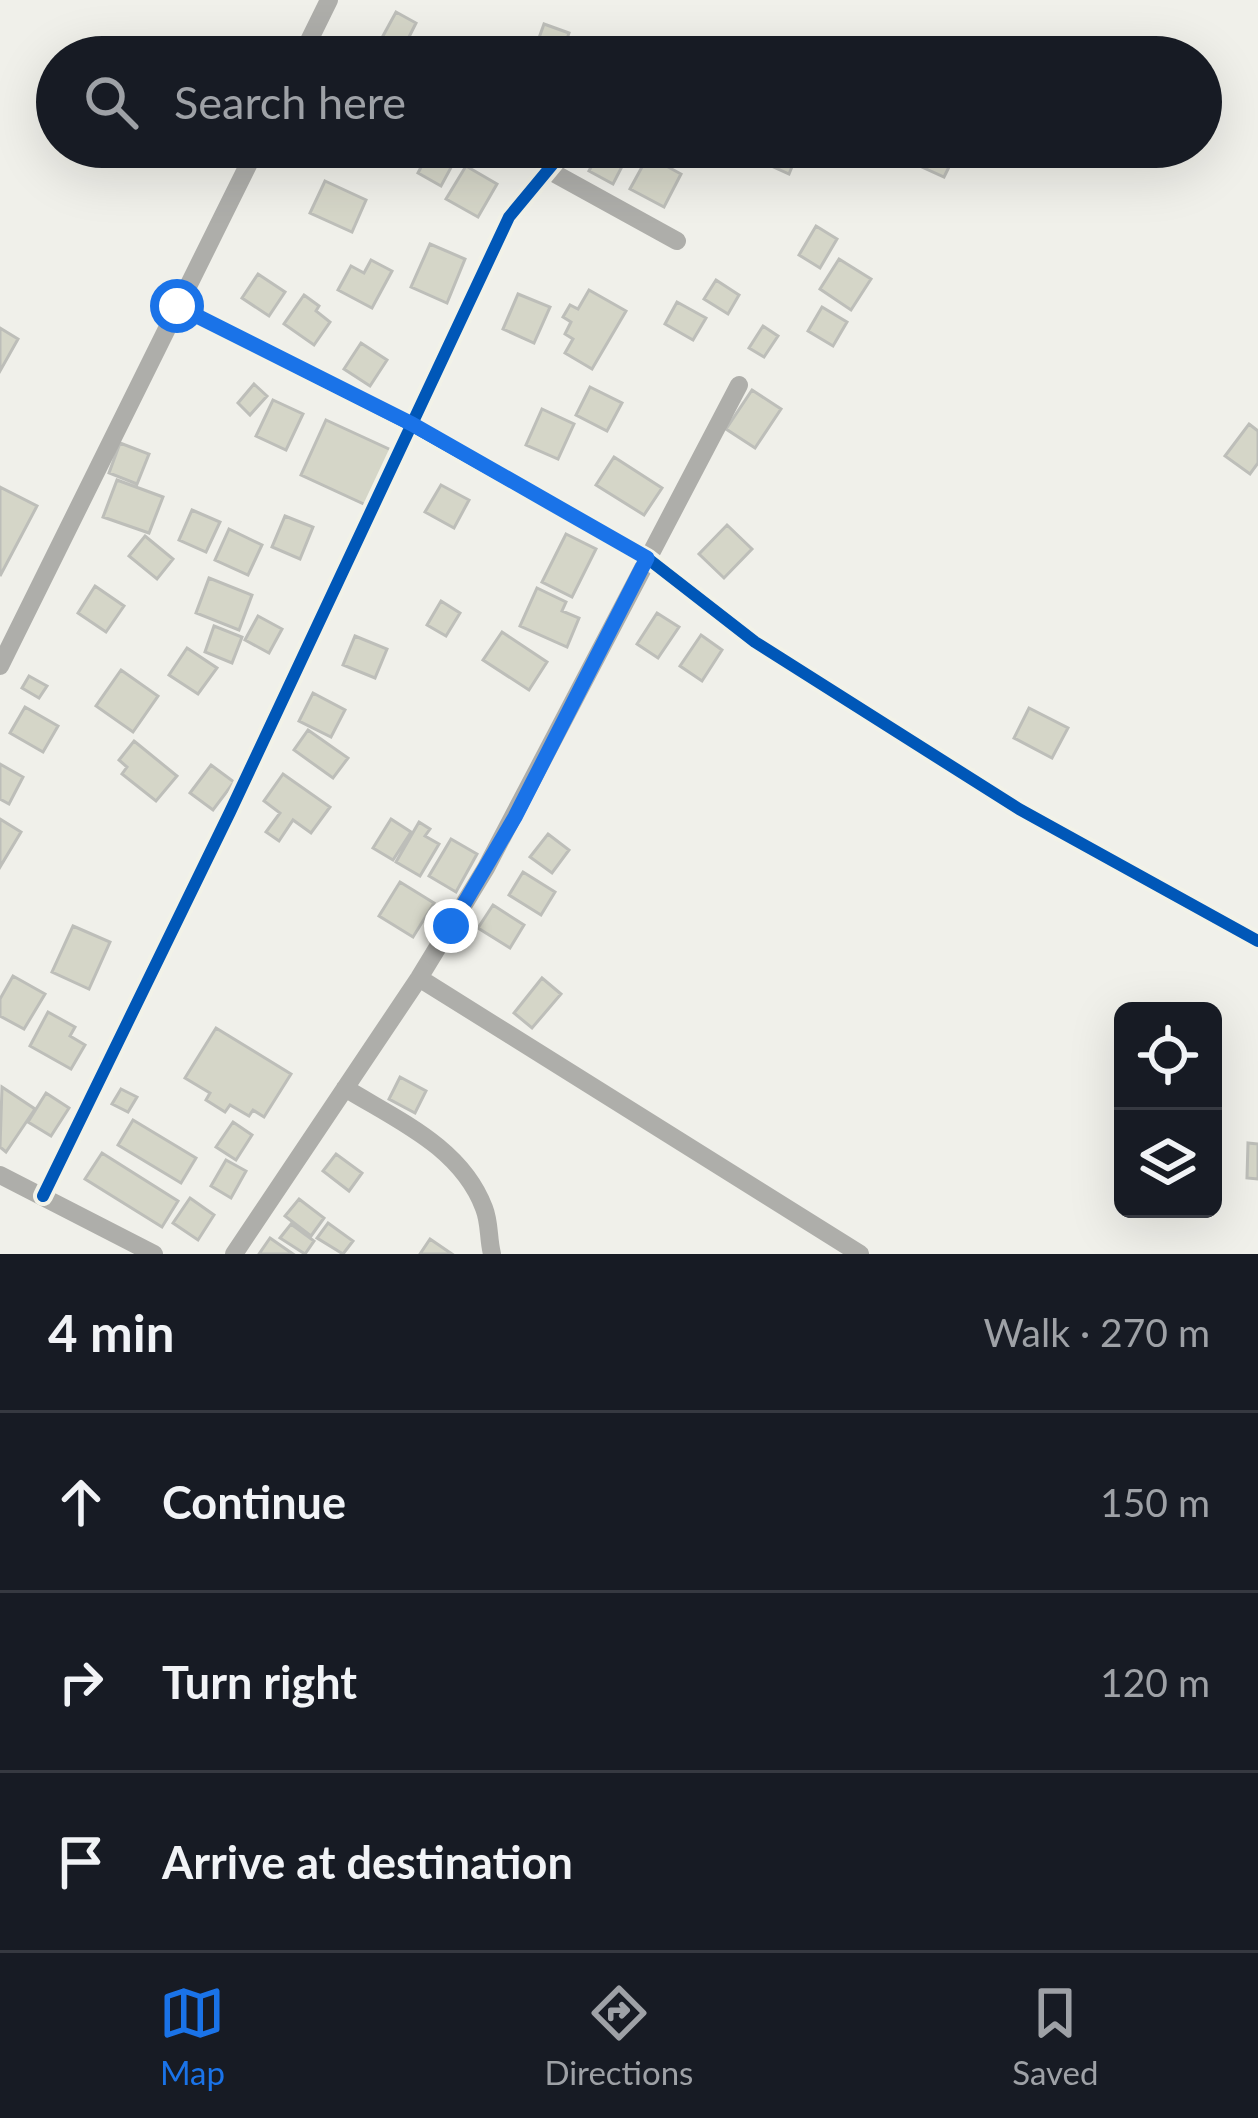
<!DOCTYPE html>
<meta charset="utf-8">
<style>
body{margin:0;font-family:Lato,sans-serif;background:#20242c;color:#f1f3f6}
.controls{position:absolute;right:36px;bottom:36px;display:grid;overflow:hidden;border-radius:18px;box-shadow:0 12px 48px #0002}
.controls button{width:108px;height:108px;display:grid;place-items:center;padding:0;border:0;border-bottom:3px solid #363941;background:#171b24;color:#f1f3f6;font:60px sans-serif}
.stop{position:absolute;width:36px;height:36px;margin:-27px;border:9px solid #1a73e8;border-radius:50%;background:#fff}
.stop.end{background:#1a73e8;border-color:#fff;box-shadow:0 3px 12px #0008}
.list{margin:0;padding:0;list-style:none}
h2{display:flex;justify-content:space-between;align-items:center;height:156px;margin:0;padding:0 48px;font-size:51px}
h2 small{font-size:39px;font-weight:400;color:#9ea1a6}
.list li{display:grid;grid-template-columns:78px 1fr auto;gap:36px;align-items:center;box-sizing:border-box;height:180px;padding:0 48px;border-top:3px solid #363941}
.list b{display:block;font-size:45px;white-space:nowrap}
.list em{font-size:39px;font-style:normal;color:#9ea1a6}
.icon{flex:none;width:66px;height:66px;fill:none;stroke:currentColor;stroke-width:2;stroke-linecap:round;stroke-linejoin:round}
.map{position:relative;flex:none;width:1258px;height:1254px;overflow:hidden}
.search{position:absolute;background:#171b24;box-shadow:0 12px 48px #0002;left:36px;right:36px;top:36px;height:132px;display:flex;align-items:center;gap:30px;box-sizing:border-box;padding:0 42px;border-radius:66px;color:#9ea1a6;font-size:45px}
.sheet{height:696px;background:#171b24}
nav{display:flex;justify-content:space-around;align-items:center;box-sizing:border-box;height:168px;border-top:3px solid #363941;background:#171b24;font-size:33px;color:#9ea1a6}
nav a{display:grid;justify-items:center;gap:6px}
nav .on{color:#1a73e8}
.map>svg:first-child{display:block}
</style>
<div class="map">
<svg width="1258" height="1254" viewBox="0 0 1258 1254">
<rect width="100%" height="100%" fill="#f0f0ea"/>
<path fill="#d5d6c8" stroke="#bdbeb9" stroke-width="3" d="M 396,12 L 416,23 L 404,47 L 383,36 Z
M 544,24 L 569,33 L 561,57 L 535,49 Z
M 592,38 L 613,50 L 609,57 L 581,57 Z
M 353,147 L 397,147 L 389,164 Z
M 602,147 L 632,147 L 613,184 L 589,171 Z
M 775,147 L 798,152 L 789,174 L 767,164 Z
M 918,147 L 959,147 L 944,177 L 911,162 Z
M 430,150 L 454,162 L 441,186 L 418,173 Z
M 648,156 L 681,174 L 664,207 L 630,189 Z
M 466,166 L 497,184 L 478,217 L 446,199 Z
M 325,181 L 366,200 L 352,232 L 310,213 Z
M 816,226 L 837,239 L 820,268 L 799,255 Z
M 430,244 L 465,259 L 447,303 L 411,287 Z
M 839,259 L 871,279 L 851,310 L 820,289 Z
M 371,260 L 392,271 L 372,308 L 338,290 L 351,266 L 364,273 Z
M 258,274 L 285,292 L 269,316 L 242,298 Z
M 716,280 L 739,295 L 728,314 L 704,299 Z
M 589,290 L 626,311 L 592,369 L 565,353 L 573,339 L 565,334 L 571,322 L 563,317 L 570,305 L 578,309 Z
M 518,294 L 550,307 L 534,343 L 503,329 Z
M 304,295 L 319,306 L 316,311 L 330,322 L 314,345 L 284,324 Z
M 677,302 L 706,318 L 693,340 L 665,324 Z
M 822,307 L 847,322 L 833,346 L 808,331 Z
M 763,326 L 778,336 L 764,357 L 749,348 Z
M 0,328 L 18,339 L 0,371 Z
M 361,343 L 387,360 L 370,386 L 344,369 Z
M 254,384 L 267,396 L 250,415 L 238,403 Z
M 590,387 L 622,403 L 607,431 L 576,415 Z
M 752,390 L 781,409 L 755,448 L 726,429 Z
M 273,400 L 303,414 L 286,450 L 256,436 Z
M 542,409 L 574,424 L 558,459 L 526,445 Z
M 326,420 L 391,450 L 366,505 L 301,475 Z
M 1249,424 L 1258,431 L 1258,463 L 1250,474 L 1225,456 Z
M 120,443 L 149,454 L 137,484 L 109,473 Z
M 614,457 L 662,488 L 644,515 L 596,485 Z
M 117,480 L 163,497 L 149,533 L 103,517 Z
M 441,485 L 469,500 L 454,528 L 425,512 Z
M 0,487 L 37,506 L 0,576 Z
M 192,510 L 220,522 L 206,552 L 179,540 Z
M 285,516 L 313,527 L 300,559 L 272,547 Z
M 727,525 L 752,549 L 724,578 L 699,554 Z
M 229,529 L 262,545 L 248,575 L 215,560 Z
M 566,534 L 596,549 L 572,597 L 542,582 Z
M 145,536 L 173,559 L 157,579 L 129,556 Z
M 209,578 L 252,595 L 239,630 L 196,613 Z
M 95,586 L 124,606 L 106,632 L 78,613 Z
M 537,588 L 566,602 L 562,611 L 579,618 L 567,647 L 520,626 Z
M 441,601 L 460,613 L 446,636 L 427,625 Z
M 657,613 L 679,627 L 658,658 L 637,644 Z
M 258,616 L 282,629 L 269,653 L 245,640 Z
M 214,626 L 242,637 L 232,663 L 205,652 Z
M 502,632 L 547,662 L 529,690 L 483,660 Z
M 701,635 L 722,650 L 702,681 L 680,666 Z
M 355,636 L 387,649 L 375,678 L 343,665 Z
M 187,648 L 217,668 L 198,694 L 169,675 Z
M 121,670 L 158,696 L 133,732 L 96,706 Z
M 29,676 L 47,686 L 39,698 L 22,688 Z
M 313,693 L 345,710 L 331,737 L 299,721 Z
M 25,707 L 58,726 L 43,752 L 10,733 Z
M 1029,708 L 1068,728 L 1052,758 L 1014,738 Z
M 308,730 L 348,758 L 333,778 L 294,750 Z
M 134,741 L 177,776 L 156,801 L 122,774 L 127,767 L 119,760 Z
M 0,764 L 23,777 L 9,804 L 0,799 Z
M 211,765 L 234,782 L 213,810 L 190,793 Z
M 283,774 L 330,807 L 311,833 L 293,820 L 279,841 L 266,832 L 280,813 L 264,801 Z
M 0,819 L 21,832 L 0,867 Z
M 391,819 L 411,832 L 393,860 L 373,848 Z
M 419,822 L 430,829 L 425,836 L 439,844 L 420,876 L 396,862 Z
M 548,834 L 569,850 L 552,873 L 530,857 Z
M 451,839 L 477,854 L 456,892 L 429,876 Z
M 523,872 L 555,892 L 541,915 L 509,895 Z
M 400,882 L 434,903 L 413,937 L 379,916 Z
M 493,905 L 524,925 L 510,948 L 478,928 Z
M 73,926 L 110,942 L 89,989 L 52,972 Z
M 13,976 L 45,994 L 24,1029 L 0,1016 L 0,999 Z
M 542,978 L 561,994 L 532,1028 L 514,1013 Z
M 48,1012 L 75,1027 L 70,1036 L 85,1045 L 71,1069 L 30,1046 Z
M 216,1028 L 291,1074 L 264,1117 L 253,1110 L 249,1116 L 230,1105 L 225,1112 L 206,1100 L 210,1093 L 185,1078 Z
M 400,1077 L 426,1091 L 415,1113 L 389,1099 Z
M 2,1087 L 35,1109 L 6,1152 L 0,1147 Z
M 121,1089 L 137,1097 L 128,1112 L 112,1104 Z
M 46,1093 L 69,1108 L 51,1136 L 28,1122 Z
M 133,1120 L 196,1158 L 181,1183 L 118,1145 Z
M 233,1122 L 252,1135 L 236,1160 L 216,1147 Z
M 1248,1143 L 1258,1144 L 1258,1179 L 1247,1178 Z
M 102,1153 L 178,1201 L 162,1227 L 85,1179 Z
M 336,1154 L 362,1173 L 349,1191 L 323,1171 Z
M 226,1160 L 246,1171 L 231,1198 L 211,1186 Z
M 190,1198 L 214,1215 L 198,1240 L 173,1223 Z
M 299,1199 L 324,1218 L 311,1236 L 285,1216 Z
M 328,1223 L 353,1241 L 343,1254 L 317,1238 Z
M 291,1224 L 314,1241 L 305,1254 L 280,1238 Z
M 270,1238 L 293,1254 L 259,1254 Z
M 430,1239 L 452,1254 L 420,1254 Z"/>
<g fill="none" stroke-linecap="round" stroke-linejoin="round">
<path stroke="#aeaeaa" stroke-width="18" d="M 301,57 L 329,0
M 550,171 L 677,241
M 177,306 L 411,425 L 647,558 L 755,642 L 1019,809 L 1258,941
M 0,666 L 257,147
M 419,978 L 860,1254
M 345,1088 C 397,1120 461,1147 484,1208 C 490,1223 488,1238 492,1254
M 0,1175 L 154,1254
M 43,1196 L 230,812 L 509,217 L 567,147
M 234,1254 L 419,978 L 486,868 L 739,385"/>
<defs>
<path id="cycleway" d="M 177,306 L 411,425 L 647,558 L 755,642 L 1019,809 L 1258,941
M 43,1196 L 230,812 L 509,217 L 567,147"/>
</defs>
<use href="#cycleway" stroke="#f2f2e8" stroke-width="20"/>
<use href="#cycleway" stroke="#0057b8" stroke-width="12"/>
</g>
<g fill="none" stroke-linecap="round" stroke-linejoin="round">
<path stroke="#1a73e8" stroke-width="15" d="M 177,306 L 412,424 L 647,558 L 515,817 L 451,926"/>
</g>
</svg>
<div class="controls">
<button><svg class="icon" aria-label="locate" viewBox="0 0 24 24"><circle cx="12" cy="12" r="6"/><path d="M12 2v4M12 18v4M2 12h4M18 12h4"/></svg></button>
<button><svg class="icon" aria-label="layers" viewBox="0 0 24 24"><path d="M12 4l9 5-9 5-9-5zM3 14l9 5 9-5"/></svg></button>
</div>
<div class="stop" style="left:177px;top:306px"></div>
<div class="stop end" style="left:451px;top:926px"></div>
<div class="search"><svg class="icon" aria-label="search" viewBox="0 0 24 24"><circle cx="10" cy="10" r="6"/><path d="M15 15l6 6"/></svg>Search here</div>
</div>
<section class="sheet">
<h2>4 min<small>Walk · 270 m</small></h2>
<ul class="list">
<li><svg class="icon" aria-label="ahead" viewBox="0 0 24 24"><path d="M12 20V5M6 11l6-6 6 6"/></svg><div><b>Continue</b></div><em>150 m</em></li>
<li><svg class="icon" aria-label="right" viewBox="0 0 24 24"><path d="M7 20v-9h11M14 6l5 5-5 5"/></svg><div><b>Turn right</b></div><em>120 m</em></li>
<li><svg class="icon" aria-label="arrive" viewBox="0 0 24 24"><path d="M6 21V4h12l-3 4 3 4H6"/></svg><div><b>Arrive at destination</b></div></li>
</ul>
</section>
<nav>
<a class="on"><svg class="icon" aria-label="map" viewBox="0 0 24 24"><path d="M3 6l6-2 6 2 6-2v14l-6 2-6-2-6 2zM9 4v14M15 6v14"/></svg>Map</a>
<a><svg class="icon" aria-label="directions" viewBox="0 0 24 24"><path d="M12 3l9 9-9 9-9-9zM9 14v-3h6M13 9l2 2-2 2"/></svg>Directions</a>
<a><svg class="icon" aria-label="saved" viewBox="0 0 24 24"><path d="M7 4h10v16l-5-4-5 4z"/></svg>Saved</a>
</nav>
